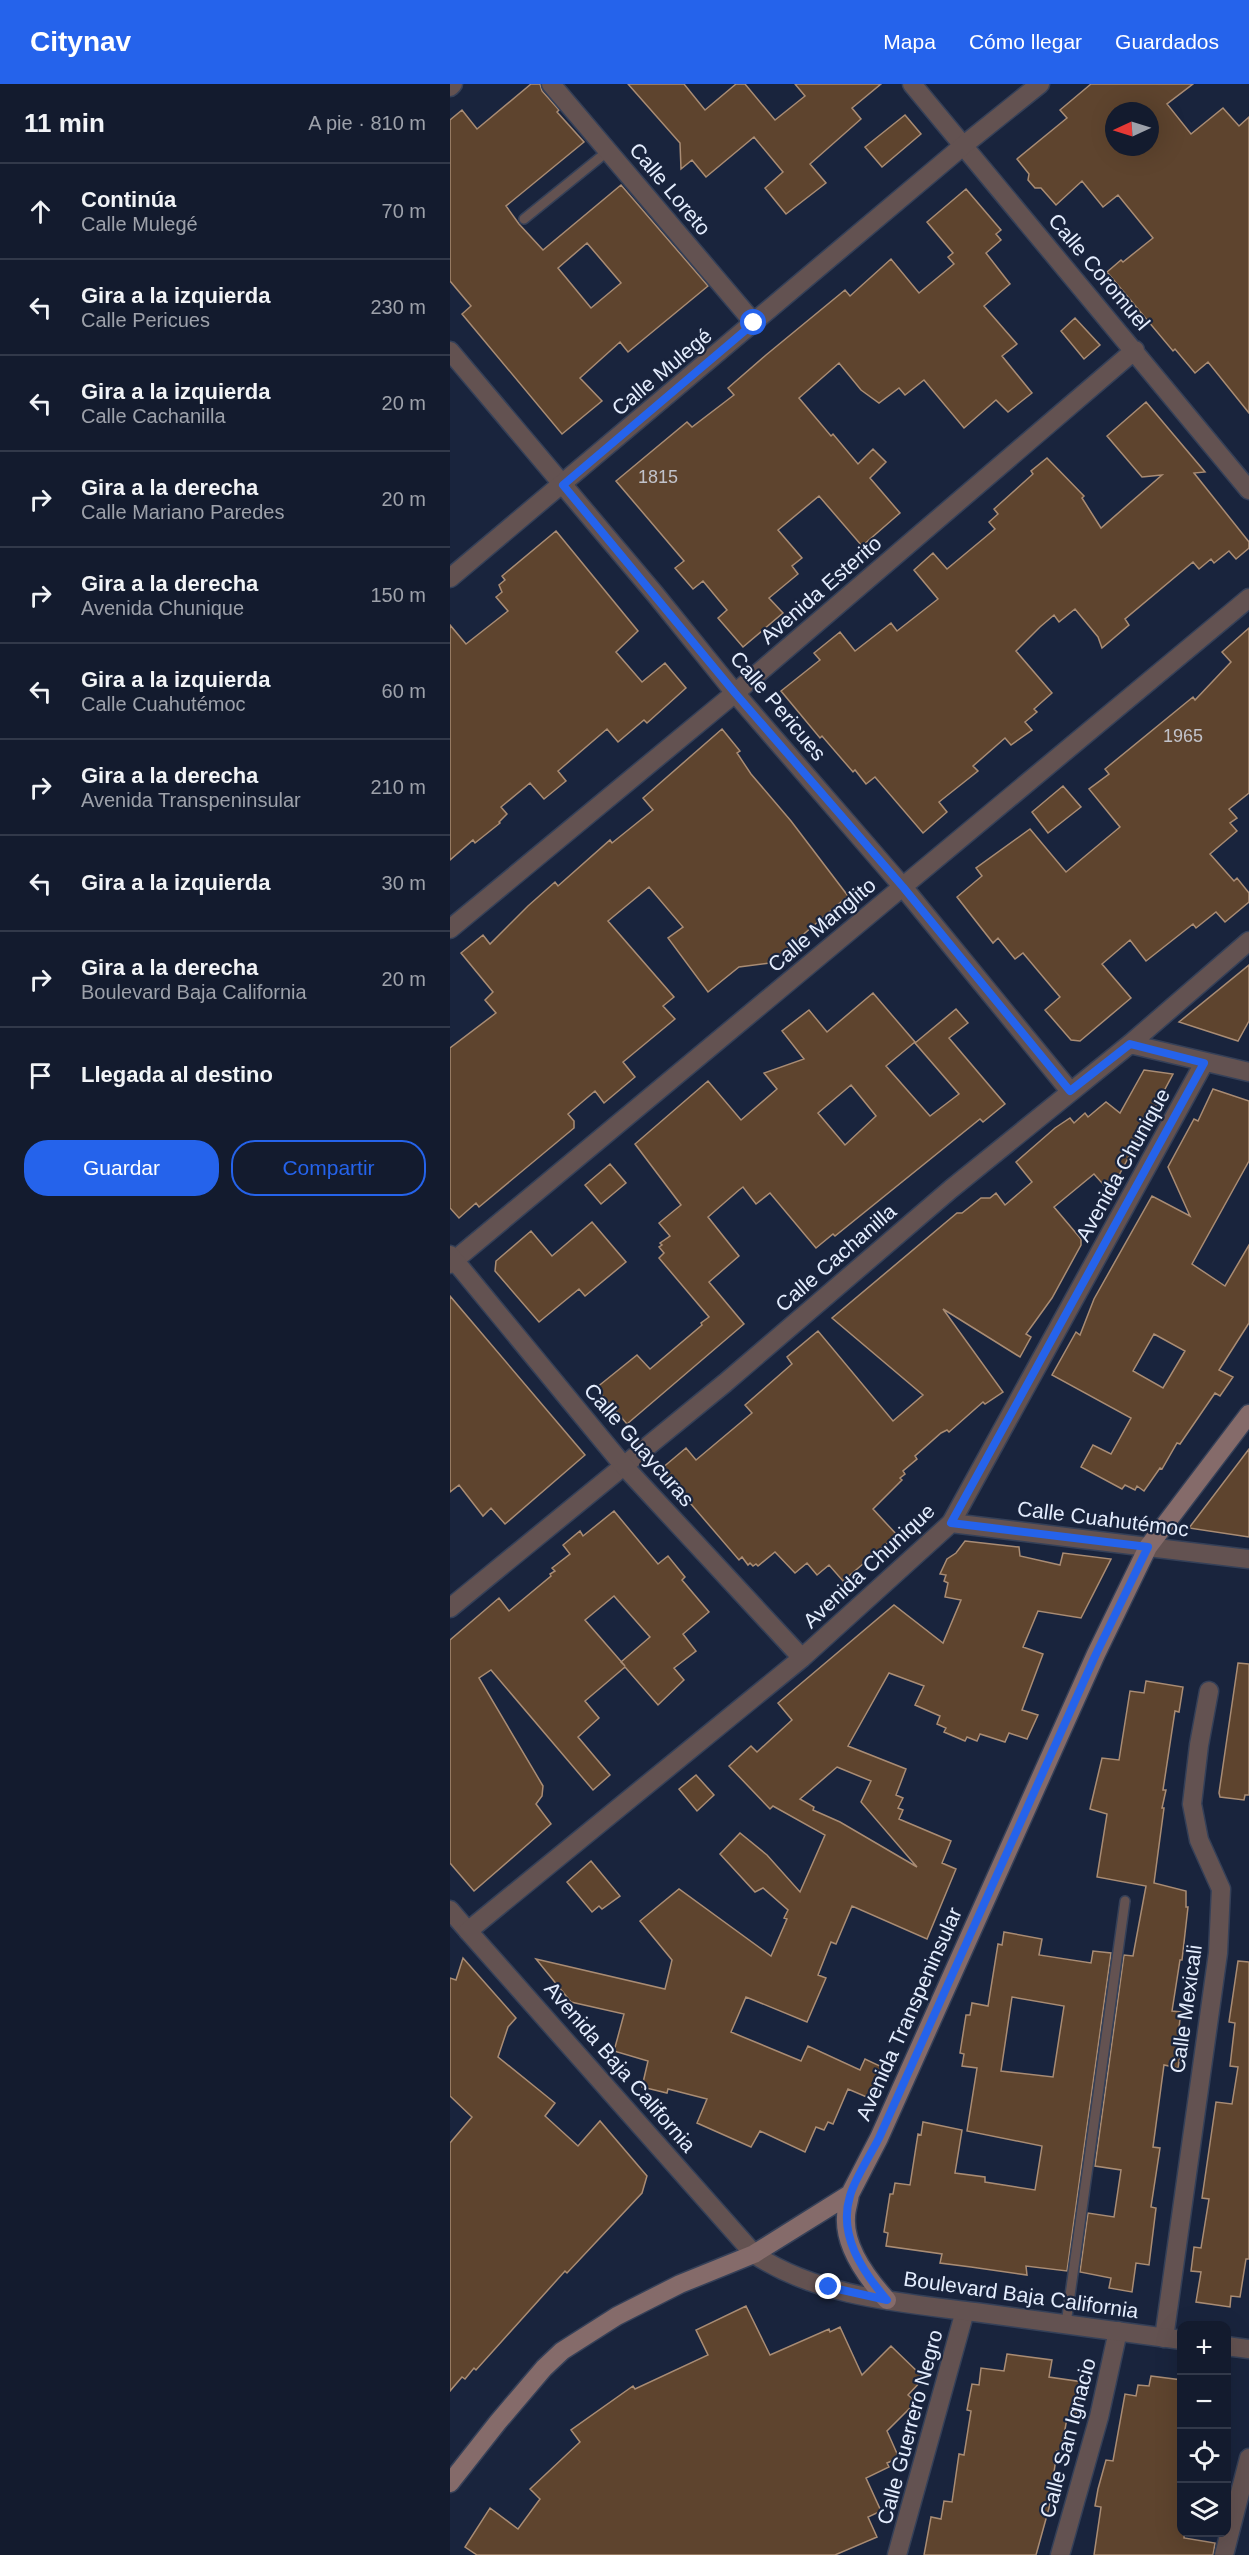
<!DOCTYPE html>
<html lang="es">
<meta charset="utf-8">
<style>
body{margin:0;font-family:Arial,sans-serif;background:#1c2436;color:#f1f3f6}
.controls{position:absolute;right:18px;bottom:18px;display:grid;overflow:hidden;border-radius:12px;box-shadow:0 6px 24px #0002}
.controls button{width:54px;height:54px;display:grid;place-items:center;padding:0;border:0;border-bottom:2px solid #32394a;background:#131b2e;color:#f1f3f6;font:30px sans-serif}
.compass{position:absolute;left:655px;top:18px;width:54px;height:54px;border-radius:50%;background:#131b2e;box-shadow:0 6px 24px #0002;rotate:266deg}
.stop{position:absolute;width:18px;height:18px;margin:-14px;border:4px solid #2563eb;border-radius:50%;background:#fff}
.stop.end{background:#2563eb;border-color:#fff;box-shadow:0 2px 6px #0008}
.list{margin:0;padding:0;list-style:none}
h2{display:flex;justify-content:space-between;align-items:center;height:78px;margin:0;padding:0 24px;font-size:26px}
h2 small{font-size:20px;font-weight:400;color:#9da1aa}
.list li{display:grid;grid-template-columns:39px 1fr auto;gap:18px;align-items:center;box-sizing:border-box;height:96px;padding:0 24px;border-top:2px solid #32394a}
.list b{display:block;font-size:22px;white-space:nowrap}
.list p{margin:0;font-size:20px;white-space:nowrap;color:#9da1aa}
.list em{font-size:20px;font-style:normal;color:#9da1aa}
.actions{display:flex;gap:12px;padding:18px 24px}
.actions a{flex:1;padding:14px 0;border:2px solid #2563eb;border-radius:24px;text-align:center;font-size:21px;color:#2563eb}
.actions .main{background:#2563eb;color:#fff}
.icon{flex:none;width:33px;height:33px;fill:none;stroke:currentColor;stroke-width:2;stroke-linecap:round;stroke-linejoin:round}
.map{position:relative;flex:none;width:799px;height:2471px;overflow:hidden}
header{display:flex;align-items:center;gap:36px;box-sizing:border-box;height:84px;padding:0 30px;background:#2563eb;color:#fff}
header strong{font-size:28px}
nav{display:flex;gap:33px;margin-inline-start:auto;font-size:21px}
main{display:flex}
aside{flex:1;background:#131b2e}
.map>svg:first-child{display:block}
</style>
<header>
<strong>Citynav</strong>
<nav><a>Mapa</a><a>Cómo llegar</a><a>Guardados</a></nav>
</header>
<main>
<aside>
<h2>11 min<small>A pie · 810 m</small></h2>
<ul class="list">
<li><svg class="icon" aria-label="ahead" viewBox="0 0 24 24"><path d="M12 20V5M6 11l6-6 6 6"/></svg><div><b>Continúa</b><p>Calle Mulegé</p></div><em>70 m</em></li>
<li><svg class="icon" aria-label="left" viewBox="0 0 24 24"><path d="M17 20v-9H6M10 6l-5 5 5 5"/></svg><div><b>Gira a la izquierda</b><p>Calle Pericues</p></div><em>230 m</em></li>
<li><svg class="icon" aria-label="left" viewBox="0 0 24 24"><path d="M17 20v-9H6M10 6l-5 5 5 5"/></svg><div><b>Gira a la izquierda</b><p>Calle Cachanilla</p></div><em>20 m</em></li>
<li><svg class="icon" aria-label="right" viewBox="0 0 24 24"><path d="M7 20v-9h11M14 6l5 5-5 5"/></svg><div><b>Gira a la derecha</b><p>Calle Mariano Paredes</p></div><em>20 m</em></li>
<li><svg class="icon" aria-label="right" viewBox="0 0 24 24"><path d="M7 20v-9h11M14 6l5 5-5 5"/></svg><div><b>Gira a la derecha</b><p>Avenida Chunique</p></div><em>150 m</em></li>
<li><svg class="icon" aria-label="left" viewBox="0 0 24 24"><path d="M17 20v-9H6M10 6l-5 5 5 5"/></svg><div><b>Gira a la izquierda</b><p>Calle Cuahutémoc</p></div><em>60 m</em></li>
<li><svg class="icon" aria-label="right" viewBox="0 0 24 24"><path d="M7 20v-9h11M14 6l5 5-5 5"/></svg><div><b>Gira a la derecha</b><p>Avenida Transpeninsular</p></div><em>210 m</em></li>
<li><svg class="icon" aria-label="left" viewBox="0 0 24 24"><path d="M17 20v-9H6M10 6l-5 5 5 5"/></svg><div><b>Gira a la izquierda</b></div><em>30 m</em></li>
<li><svg class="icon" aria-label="right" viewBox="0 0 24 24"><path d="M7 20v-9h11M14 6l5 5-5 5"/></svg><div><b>Gira a la derecha</b><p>Boulevard Baja California</p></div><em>20 m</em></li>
<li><svg class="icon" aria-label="arrive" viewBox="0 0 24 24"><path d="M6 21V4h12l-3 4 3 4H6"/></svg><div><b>Llegada al destino</b></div></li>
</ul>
<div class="actions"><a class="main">Guardar</a><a>Compartir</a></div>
</aside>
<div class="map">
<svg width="799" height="2471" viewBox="0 0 799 2471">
<rect width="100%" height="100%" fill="#19243d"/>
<path fill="#5e442e" stroke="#a98c74" stroke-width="1.5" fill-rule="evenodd" d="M 81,0 L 90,0 L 92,7 L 109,26 L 107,28 L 134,58 L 56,122 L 69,140 L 93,166 L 171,101 L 258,202 L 178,268 L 170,258 L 130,294 L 152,317 L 112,350 L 12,230 L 21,222 L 0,197 L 0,36 L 12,26 L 27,45 ZM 137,159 L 171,199 L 141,224 L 108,184 Z
M 178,0 L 234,0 L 255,26 L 286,0 L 295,0 L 325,36 L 355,12 L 345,0 L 431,0 L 402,24 L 411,35 L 360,80 L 376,99 L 336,130 L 315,104 L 333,88 L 304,53 L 256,93 L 242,76 L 231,85 L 230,59 Z
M 641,0 L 743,0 L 717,20 L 741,50 L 773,24 L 789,42 L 799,33 L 799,329 L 758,278 L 745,289 L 725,265 L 723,267 L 657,188 L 671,176 L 673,178 L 703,154 L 668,111 L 653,123 L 632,97 L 606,121 L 591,104 L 585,104 L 578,96 L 579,90 L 567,75 L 617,34 L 610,26 ZM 664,27 L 700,27 L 700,63 L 664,63 Z
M 455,31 L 471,50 L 432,83 L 415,63 Z
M 516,105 L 551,146 L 546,150 L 551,156 L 536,169 L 560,200 L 534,222 L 567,260 L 552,272 L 582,309 L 558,328 L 546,316 L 514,344 L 474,296 L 455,311 L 449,304 L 429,319 L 411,306 L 389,279 L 349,314 L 381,352 L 383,350 L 408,380 L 423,365 L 436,378 L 420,394 L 450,429 L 412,462 L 369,412 L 328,446 L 352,474 L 342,482 L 348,490 L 319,514 L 333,529 L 293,563 L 268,534 L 277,526 L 253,497 L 243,505 L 225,484 L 234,477 L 166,397 L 237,338 L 242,343 L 284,311 L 278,304 L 316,271 L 395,206 L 400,212 L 441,175 L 469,209 L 504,180 L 498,173 L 503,169 L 477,138 Z
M 625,234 L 650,261 L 634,275 L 611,247 Z
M 696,318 L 755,388 L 744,389 L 799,458 L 799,464 L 786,475 L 779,467 L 764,479 L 761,475 L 749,485 L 743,478 L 675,535 L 679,541 L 652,564 L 648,553 L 625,525 L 609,538 L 604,531 L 590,543 L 566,567 L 602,609 L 584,625 L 587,628 L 575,638 L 582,646 L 561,661 L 555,654 L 523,682 L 528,687 L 489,718 L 497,728 L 473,749 L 425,693 L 416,700 L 405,686 L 403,688 L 372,652 L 370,654 L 331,607 L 370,576 L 364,569 L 390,548 L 405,567 L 441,539 L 447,547 L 488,515 L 464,486 L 483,469 L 497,485 L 545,445 L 539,438 L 548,430 L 544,425 L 583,390 L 581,387 L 597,374 L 634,412 L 632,414 L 651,444 L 712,391 L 692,393 L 657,352 Z
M 106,447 L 188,547 L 166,568 L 192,598 L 215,579 L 236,604 L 197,639 L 194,636 L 168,658 L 157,645 L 108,687 L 116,697 L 94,715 L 80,699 L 51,723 L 57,730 L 49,738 L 50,739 L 25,759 L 23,756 L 0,776 L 0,541 L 16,560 L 58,527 L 46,513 L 52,508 L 49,501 L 55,496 L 52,492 Z
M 799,544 L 799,709 L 779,725 L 787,734 L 780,739 L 787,747 L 760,770 L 784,797 L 787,794 L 799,809 L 799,818 L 775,838 L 766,828 L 746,844 L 743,840 L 696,877 L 680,856 L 652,880 L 681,914 L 630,957 L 621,956 L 595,926 L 610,913 L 573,869 L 565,875 L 548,854 L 543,859 L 507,813 L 532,792 L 526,784 L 580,745 L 616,788 L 670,743 L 639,705 L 659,690 L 655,685 L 743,613 L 745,616 L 781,578 L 772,568 Z
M 272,645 L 290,667 L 287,669 L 301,690 L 341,737 L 398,812 L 320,879 L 289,883 L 258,908 L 218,854 L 233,843 L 199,803 L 158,837 L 224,913 L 213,922 L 225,935 L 173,978 L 185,993 L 154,1019 L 145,1007 L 118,1030 L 124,1037 L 124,1044 L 29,1123 L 26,1119 L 9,1134 L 0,1124 L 0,964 L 46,929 L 35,916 L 43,908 L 11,869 L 33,851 L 40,860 L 78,822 L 105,798 L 108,802 L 160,756 L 162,759 L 203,726 L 193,714 Z
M 613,702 L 631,723 L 598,749 L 582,728 Z
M 799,881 L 799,937 L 788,957 L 729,938 Z
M 423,909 L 465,958 L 436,982 L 480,1032 L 509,1010 L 465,959 L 506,925 L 518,939 L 499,954 L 555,1020 L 533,1038 L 530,1035 L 385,1152 L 383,1150 L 366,1164 L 320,1109 L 306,1120 L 293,1103 L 289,1106 L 258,1133 L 289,1172 L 259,1198 L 294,1240 L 177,1340 L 146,1304 L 187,1271 L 200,1285 L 252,1241 L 251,1239 L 259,1233 L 209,1174 L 214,1169 L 209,1163 L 212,1161 L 210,1159 L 220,1152 L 209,1139 L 231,1121 L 185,1060 L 258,997 L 291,1036 L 327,1005 L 314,989 L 354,975 L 332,947 L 359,926 L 377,948 ZM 401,1001 L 426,1032 L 395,1061 L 368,1029 Z
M 694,986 L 723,990 L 660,1108 L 644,1090 L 604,1123 L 631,1155 L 631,1161 L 602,1214 L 576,1250 L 581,1253 L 570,1273 L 493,1225 L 553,1308 L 535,1320 L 533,1318 L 499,1348 L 497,1346 L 491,1349 L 465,1372 L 467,1375 L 453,1387 L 455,1390 L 450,1394 L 452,1396 L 423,1425 L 447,1451 L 393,1497 L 379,1481 L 367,1491 L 357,1479 L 345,1489 L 325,1468 L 308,1482 L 306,1480 L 303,1482 L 300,1479 L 298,1481 L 292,1473 L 289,1476 L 211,1385 L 236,1364 L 246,1376 L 302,1329 L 295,1321 L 342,1280 L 337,1273 L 368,1247 L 443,1337 L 473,1311 L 382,1234 L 507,1129 L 512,1129 L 531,1114 L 540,1114 L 546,1109 L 555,1121 L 582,1098 L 566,1078 L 605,1044 L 620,1034 L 624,1039 L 635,1029 L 638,1033 L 656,1018 L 670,1029 Z
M 763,1005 L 799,1017 L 799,1077 L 742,1180 L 775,1202 L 799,1161 L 799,1239 L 769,1286 L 783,1293 L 770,1312 L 765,1309 L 730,1360 L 727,1359 L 712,1385 L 710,1384 L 694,1407 L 687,1402 L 685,1406 L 675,1401 L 672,1405 L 631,1383 L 643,1361 L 661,1370 L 681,1334 L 602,1291 L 626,1248 L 630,1251 L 644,1215 L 702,1112 L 740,1132 L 718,1083 L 744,1035 L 748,1037 ZM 704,1250 L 735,1267 L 713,1304 L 683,1287 Z
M 160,1080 L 176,1099 L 151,1120 L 135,1101 Z
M 142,1138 L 176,1178 L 135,1212 L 129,1205 L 89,1238 L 45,1187 L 46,1177 L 81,1147 L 102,1172 Z
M 0,1212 L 135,1371 L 55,1440 L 41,1424 L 33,1432 L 9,1401 L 0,1408 Z
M 799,1365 L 799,1453 L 739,1444 Z
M 164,1427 L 208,1480 L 218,1472 L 235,1493 L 232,1496 L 259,1528 L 233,1550 L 246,1567 L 224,1584 L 234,1596 L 208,1621 L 175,1583 L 135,1617 L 149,1634 L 128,1653 L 160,1691 L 143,1706 L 41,1586 L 29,1594 L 93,1702 L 92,1712 L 86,1720 L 101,1740 L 24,1807 L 0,1779 L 0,1556 L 49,1514 L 59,1527 L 101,1492 L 100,1490 L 105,1487 L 102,1484 L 120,1470 L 113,1461 L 130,1447 L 133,1452 ZM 164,1512 L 200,1553 L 171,1578 L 175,1582 L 135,1536 Z
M 515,1457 L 569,1463 L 570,1472 L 610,1481 L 613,1469 L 661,1475 L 631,1534 L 588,1527 L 573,1563 L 593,1570 L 572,1626 L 588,1631 L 577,1655 L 559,1649 L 555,1658 L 530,1650 L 527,1657 L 517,1653 L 515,1657 L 494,1648 L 496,1644 L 487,1640 L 490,1632 L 465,1621 L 474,1602 L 439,1589 L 398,1662 L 456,1685 L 446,1711 L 453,1714 L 448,1724 L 453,1726 L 449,1735 L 501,1757 L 492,1779 L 506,1785 L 477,1855 L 402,1822 L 386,1860 L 381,1858 L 368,1891 L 376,1894 L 357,1938 L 296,1913 L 281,1948 L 351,1977 L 358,1962 L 410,1986 L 415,1975 L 432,1983 L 419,2014 L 398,2005 L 383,2040 L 378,2038 L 374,2046 L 366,2043 L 355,2068 L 310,2047 L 301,2063 L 247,2039 L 257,2015 L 218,2005 L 217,2009 L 192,2003 L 198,1977 L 164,1967 L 174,1930 L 121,1918 L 86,1875 L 215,1905 L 222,1876 L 190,1837 L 229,1805 L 321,1872 L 337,1835 L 334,1834 L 338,1826 L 313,1804 L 305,1808 L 270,1770 L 290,1749 L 317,1771 L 350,1808 L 375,1751 L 323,1722 L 320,1725 L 279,1682 L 301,1662 L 307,1668 L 342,1636 L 328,1619 L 444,1521 L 493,1559 L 511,1516 L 495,1513 L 498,1499 L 494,1497 L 496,1491 L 490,1490 L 497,1475 L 506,1469 ZM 387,1683 L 421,1697 L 411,1718 L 467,1783 L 390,1738 L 363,1726 L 364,1723 L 350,1715 Z
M 788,1579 L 799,1580 L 799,1711 L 795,1711 L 794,1716 L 770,1713 L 769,1709 Z
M 696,1597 L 733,1603 L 729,1628 L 725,1627 L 713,1706 L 716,1706 L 712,1724 L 714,1724 L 704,1799 L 736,1807 L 736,1823 L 738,1823 L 732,1876 L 730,1876 L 722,1927 L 731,1928 L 728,1951 L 733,1952 L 728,1984 L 714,1981 L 703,2063 L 710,2064 L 701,2123 L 706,2124 L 699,2181 L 686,2179 L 682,2208 L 659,2204 L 661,2194 L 630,2188 L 638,2129 L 664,2133 L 671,2086 L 645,2082 L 674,1871 L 683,1872 L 696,1802 L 647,1793 L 657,1730 L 640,1725 L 652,1674 L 669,1676 L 680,1607 L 694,1609 Z
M 246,1691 L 264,1711 L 247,1727 L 229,1705 Z
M 141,1777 L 170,1812 L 152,1825 L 149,1822 L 142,1828 L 117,1798 Z
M 554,1848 L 592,1855 L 589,1871 L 641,1879 L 643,1867 L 661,1869 L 617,2187 L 576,2182 L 577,2191 L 521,2183 L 490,2179 L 492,2170 L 436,2162 L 438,2149 L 434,2148 L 440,2110 L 443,2110 L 445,2099 L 460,2101 L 468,2050 L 471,2051 L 473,2038 L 512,2046 L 505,2089 L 535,2093 L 535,2098 L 585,2106 L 592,2062 L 517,2047 L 527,1984 L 512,1982 L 514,1970 L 510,1969 L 516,1931 L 520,1931 L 522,1919 L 538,1922 L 548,1860 L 552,1861 ZM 562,1913 L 614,1922 L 603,1993 L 551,1987 Z
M 13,1874 L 66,1934 L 58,1943 L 48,1973 L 105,2019 L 95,2032 L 128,2062 L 150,2037 L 197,2092 L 192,2109 L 117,2189 L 115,2187 L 26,2286 L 24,2284 L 15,2295 L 12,2293 L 0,2307 L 0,2059 L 22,2033 L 0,2012 L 0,1894 L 6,1896 Z
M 788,1877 L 799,1878 L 799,2175 L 796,2175 L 790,2213 L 781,2212 L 780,2223 L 746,2218 L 751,2188 L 741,2187 L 744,2163 L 751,2164 L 759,2115 L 752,2114 L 766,2018 L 782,2020 L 788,1983 L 780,1982 L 785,1939 L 779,1938 Z
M 296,2222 L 320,2271 L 379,2245 L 380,2248 L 390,2243 L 412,2291 L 441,2262 L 474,2294 L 458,2311 L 466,2318 L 437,2347 L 449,2374 L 437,2379 L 439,2383 L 416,2394 L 431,2427 L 418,2433 L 427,2453 L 385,2471 L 27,2471 L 15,2463 L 40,2424 L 68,2445 L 90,2415 L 80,2405 L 130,2358 L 121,2346 L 183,2302 L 185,2305 L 258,2271 L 246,2246 Z
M 557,2270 L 602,2276 L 599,2293 L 633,2298 L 625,2335 L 617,2334 L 611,2368 L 607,2367 L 599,2424 L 586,2471 L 474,2471 L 481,2433 L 491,2435 L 494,2417 L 502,2418 L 509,2370 L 514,2371 L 521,2327 L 517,2326 L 522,2300 L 529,2301 L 531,2284 L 554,2287 Z
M 701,2292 L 732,2296 L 732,2448 L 735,2448 L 734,2454 L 765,2459 L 763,2471 L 644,2471 L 651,2423 L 645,2422 L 648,2405 L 656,2376 L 663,2377 L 675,2310 L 686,2312 L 688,2301 L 699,2302 Z"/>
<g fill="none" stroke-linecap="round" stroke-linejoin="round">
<defs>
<path id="service" d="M 74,135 L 158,67
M 616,2240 L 675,1817"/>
<path id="minor" d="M 101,0 L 304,239
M 462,0 L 799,406
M 0,3 L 3,0
M 0,267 L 205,510 L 285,609 L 453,803 L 620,1007
M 0,845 L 285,609 L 685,266
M 680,960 L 799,988
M 0,1180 L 799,514
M 501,1439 L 754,979
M 698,1463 L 799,1475
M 0,1524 L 275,1299 L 501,1105 L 680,960 L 799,857
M 0,1826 L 18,1847
M 714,2254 L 768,1869 L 771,1805 L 749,1756 L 742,1720 L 749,1661 L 759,1607
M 447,2471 L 515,2227
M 610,2471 L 649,2333 L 668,2247
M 774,2471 L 799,2374"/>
<path id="tertiary" d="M 0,494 L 514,61 L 590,0
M 0,1171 L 173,1381 L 352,1574
M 698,1463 L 501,1439 L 352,1574 L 18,1847 L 304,2170 C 370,2214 456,2219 532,2229 C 599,2238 665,2247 732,2256
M 776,2262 L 799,2265"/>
<path id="secondary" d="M 400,2110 C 399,2118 396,2126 396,2133 C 394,2163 418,2195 437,2216
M 0,2399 L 48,2338 L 94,2284 L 112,2267 L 167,2232 L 230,2200 L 304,2170 L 400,2110 L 429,2054 L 646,1570 L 698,1463 L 799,1330"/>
</defs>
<use href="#service" stroke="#354058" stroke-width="12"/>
<use href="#minor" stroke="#354058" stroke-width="21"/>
<use href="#tertiary" stroke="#354058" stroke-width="21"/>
<use href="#secondary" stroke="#354058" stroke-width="21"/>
<use href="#service" stroke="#635251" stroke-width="9"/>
<use href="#minor" stroke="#635251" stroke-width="18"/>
<use href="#tertiary" stroke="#635251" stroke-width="18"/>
<use href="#secondary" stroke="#856b6a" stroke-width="18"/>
</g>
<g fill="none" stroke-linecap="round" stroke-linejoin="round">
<path stroke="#2563eb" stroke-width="8" d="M 304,239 L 113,401 L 285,609 L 453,803 L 620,1007 L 680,960 L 754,979 L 501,1439 L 698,1463 L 646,1570 L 429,2054 C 421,2070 404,2096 400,2112 C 388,2151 412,2187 437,2216 L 379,2203"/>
</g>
<g text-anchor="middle" stroke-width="4.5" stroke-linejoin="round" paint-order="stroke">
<g font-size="18" fill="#c2c3ca">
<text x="208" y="399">1815</text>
<text x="733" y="658">1965</text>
</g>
<g font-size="21" fill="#e4edfe" stroke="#19243d">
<text transform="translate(220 105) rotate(50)" y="7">Calle Loreto</text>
<text transform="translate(649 188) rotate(50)" y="7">Calle Coromuel</text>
<text transform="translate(212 288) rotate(-40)" y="7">Calle Mulegé</text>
<text transform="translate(371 506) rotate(-41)" y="7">Avenida Esterito</text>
<text transform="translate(328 622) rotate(50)" y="7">Calle Pericues</text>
<text transform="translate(372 841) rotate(-40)" y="7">Calle Manglito</text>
<text transform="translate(673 1081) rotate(-61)" y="7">Avenida Chunique</text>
<text transform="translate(386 1174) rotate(-41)" y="7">Calle Cachanilla</text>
<text transform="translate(189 1361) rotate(49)" y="7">Calle Guaycuras</text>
<text transform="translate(653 1435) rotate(7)" y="7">Calle Cuahutémoc</text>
<text transform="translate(419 1482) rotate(-43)" y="7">Avenida Chunique</text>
<text transform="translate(736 1925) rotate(-82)" y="7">Calle Mexicali</text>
<text transform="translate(459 1930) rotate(-66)" y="7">Avenida Transpeninsular</text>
<text transform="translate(170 1983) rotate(49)" y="7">Avenida Baja California</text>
<text transform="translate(571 2211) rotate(8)" y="7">Boulevard Baja California</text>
<text transform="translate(460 2343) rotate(-75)" y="7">Calle Guerrero Negro</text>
<text transform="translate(618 2354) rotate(-75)" y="7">Calle San Ignacio</text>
</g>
</g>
</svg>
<div class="controls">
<button>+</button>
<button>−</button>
<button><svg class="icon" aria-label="locate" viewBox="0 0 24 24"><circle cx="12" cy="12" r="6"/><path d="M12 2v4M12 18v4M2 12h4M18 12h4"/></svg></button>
<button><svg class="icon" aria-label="layers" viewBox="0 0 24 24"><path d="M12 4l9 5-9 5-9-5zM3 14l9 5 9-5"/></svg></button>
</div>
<svg class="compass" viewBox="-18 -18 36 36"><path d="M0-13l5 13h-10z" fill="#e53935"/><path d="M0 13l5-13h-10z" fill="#9da1aa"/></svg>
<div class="stop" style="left:304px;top:239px"></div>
<div class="stop end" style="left:379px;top:2203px"></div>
</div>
</main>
